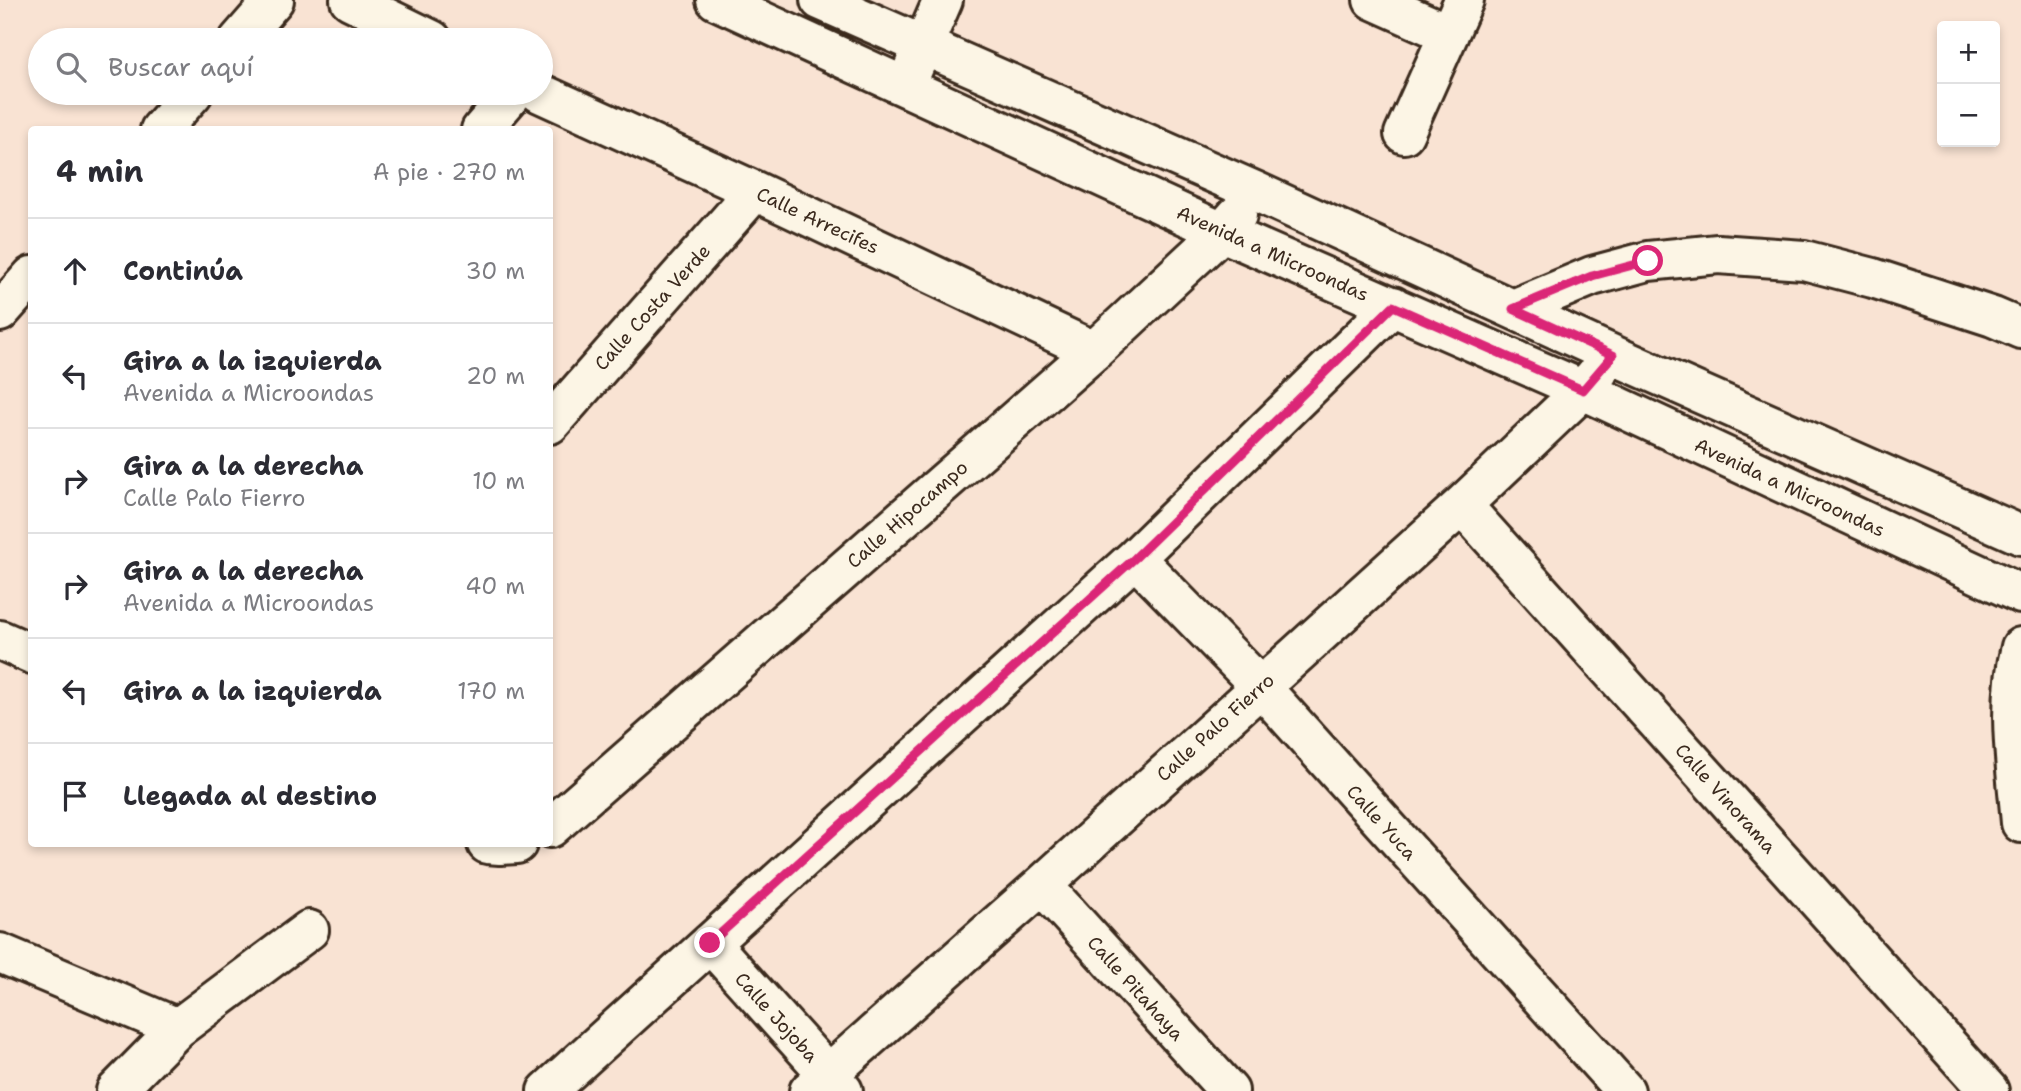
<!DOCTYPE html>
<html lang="es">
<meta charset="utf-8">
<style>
body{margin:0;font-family:"Shantell Sans",sans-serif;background:#f2f2f3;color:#2b2b33}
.controls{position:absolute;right:21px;top:21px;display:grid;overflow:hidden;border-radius:7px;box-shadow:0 4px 10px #0003}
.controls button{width:63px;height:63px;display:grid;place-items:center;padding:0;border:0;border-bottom:2px solid #e1e1e2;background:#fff;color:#2b2b33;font:35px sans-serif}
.stop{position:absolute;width:21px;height:21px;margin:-16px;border:5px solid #db2777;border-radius:50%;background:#fff}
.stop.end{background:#db2777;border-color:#fff;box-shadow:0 2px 7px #0008}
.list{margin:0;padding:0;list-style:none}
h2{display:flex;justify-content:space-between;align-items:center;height:91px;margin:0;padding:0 28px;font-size:30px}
h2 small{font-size:23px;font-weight:400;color:#7c7c81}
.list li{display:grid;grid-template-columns:46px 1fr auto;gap:21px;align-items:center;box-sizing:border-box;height:105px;padding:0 28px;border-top:2px solid #e1e1e2}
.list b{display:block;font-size:26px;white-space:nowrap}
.list p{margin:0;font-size:23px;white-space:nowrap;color:#7c7c81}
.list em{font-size:23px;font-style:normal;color:#7c7c81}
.icon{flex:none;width:38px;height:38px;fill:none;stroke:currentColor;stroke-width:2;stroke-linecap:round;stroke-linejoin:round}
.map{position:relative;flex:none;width:2021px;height:1091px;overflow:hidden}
.search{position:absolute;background:#fff;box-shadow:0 4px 10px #0003;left:28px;top:28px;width:525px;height:77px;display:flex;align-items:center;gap:18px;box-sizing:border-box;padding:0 24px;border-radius:38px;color:#7c7c81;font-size:26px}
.panel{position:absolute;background:#fff;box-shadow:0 4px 10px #0003;left:28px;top:126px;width:525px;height:721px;border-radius:7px}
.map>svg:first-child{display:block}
</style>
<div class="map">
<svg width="2021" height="1091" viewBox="0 0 2021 1091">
<rect width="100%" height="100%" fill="#f9e3d3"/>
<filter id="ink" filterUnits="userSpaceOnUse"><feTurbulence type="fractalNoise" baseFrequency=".0143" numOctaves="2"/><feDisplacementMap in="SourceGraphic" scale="14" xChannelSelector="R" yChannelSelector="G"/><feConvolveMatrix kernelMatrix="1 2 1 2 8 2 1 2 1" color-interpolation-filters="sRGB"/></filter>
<g filter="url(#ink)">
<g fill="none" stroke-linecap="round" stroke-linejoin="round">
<defs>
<path id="minor" d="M 350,0 L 432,40
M 716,0 L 1222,232 L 1583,390 L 2021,594
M 820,0 L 1257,192 L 1613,355 L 2021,535
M 1373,0 L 1449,34
M 239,40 L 274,0
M 913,69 L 943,0
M 540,93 L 755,191 L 1094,351
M 160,130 L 193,93
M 481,130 L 513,93
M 1404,134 L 1464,0
M 1513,309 L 1592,276 L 1648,261 L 1718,254 L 1804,260 L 1873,278 L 1993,317 L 2021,329
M 0,312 L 32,276
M 550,424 L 755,191
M 1462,505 L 1989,1091
M 1135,558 L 1260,686 L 1625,1091
M 0,640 L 32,654
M 2021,647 C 2006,705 2016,764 2021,823
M 550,828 L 1094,351 L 1222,232 L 1237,215
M 487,844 L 500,845 L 517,844
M 1042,885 L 1229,1091
M 710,943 L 843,1091
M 0,953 L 178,1028
M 116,1091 L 178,1028 L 309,930
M 547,1091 L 1135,558 L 1393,306
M 809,1091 L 1042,885 L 1462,505 L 1583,390 L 1598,372"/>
</defs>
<use href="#minor" stroke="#3b2a1e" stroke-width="44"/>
<use href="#minor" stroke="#fcf5e5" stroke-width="38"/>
</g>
</g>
<g fill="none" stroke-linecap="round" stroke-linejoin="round" filter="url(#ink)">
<path stroke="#db2777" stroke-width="9" d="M 710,943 L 1135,558 L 1393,306 L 1583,390 L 1613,355 L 1513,309 L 1592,276 L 1648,261"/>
</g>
<g text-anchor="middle" stroke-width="6" stroke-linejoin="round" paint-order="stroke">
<g font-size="19" fill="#3b2a1e" stroke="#fcf5e5">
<text transform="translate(818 220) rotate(25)" y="7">Calle Arrecifes</text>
<text transform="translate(1273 253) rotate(24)" y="7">Avenida a Microondas</text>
<text transform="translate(652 307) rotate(-48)" y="7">Calle Costa Verde</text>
<text transform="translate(1790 487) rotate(25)" y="7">Avenida a Microondas</text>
<text transform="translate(907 514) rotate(-41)" y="7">Calle Hipocampo</text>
<text transform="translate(1215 727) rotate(-42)" y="7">Calle Palo Fierro</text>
<text transform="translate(1726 798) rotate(48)" y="7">Calle Vinorama</text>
<text transform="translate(1382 822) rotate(48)" y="7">Calle Yuca</text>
<text transform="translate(1136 988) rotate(48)" y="7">Calle Pitahaya</text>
<text transform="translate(777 1017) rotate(48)" y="7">Calle Jojoba</text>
</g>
</g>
</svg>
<div class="controls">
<button>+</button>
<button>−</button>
</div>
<div class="stop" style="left:1648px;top:261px"></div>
<div class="stop end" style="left:710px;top:943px"></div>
<div class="search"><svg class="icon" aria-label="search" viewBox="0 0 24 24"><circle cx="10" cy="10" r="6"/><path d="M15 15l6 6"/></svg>Buscar aquí</div>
<section class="panel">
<h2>4 min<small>A pie · 270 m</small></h2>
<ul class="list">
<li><svg class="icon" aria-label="ahead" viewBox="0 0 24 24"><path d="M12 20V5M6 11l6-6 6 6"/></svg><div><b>Continúa</b></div><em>30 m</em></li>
<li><svg class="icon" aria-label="left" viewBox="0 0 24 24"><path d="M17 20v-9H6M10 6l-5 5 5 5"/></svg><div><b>Gira a la izquierda</b><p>Avenida a Microondas</p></div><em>20 m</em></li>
<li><svg class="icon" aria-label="right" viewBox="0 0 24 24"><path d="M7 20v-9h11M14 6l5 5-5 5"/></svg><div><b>Gira a la derecha</b><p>Calle Palo Fierro</p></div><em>10 m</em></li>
<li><svg class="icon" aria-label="right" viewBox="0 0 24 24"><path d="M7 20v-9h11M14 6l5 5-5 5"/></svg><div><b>Gira a la derecha</b><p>Avenida a Microondas</p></div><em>40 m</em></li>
<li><svg class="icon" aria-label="left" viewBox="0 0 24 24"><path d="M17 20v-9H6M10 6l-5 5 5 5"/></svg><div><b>Gira a la izquierda</b></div><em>170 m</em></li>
<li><svg class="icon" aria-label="arrive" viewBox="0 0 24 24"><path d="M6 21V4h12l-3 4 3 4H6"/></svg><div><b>Llegada al destino</b></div></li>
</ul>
</section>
</div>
